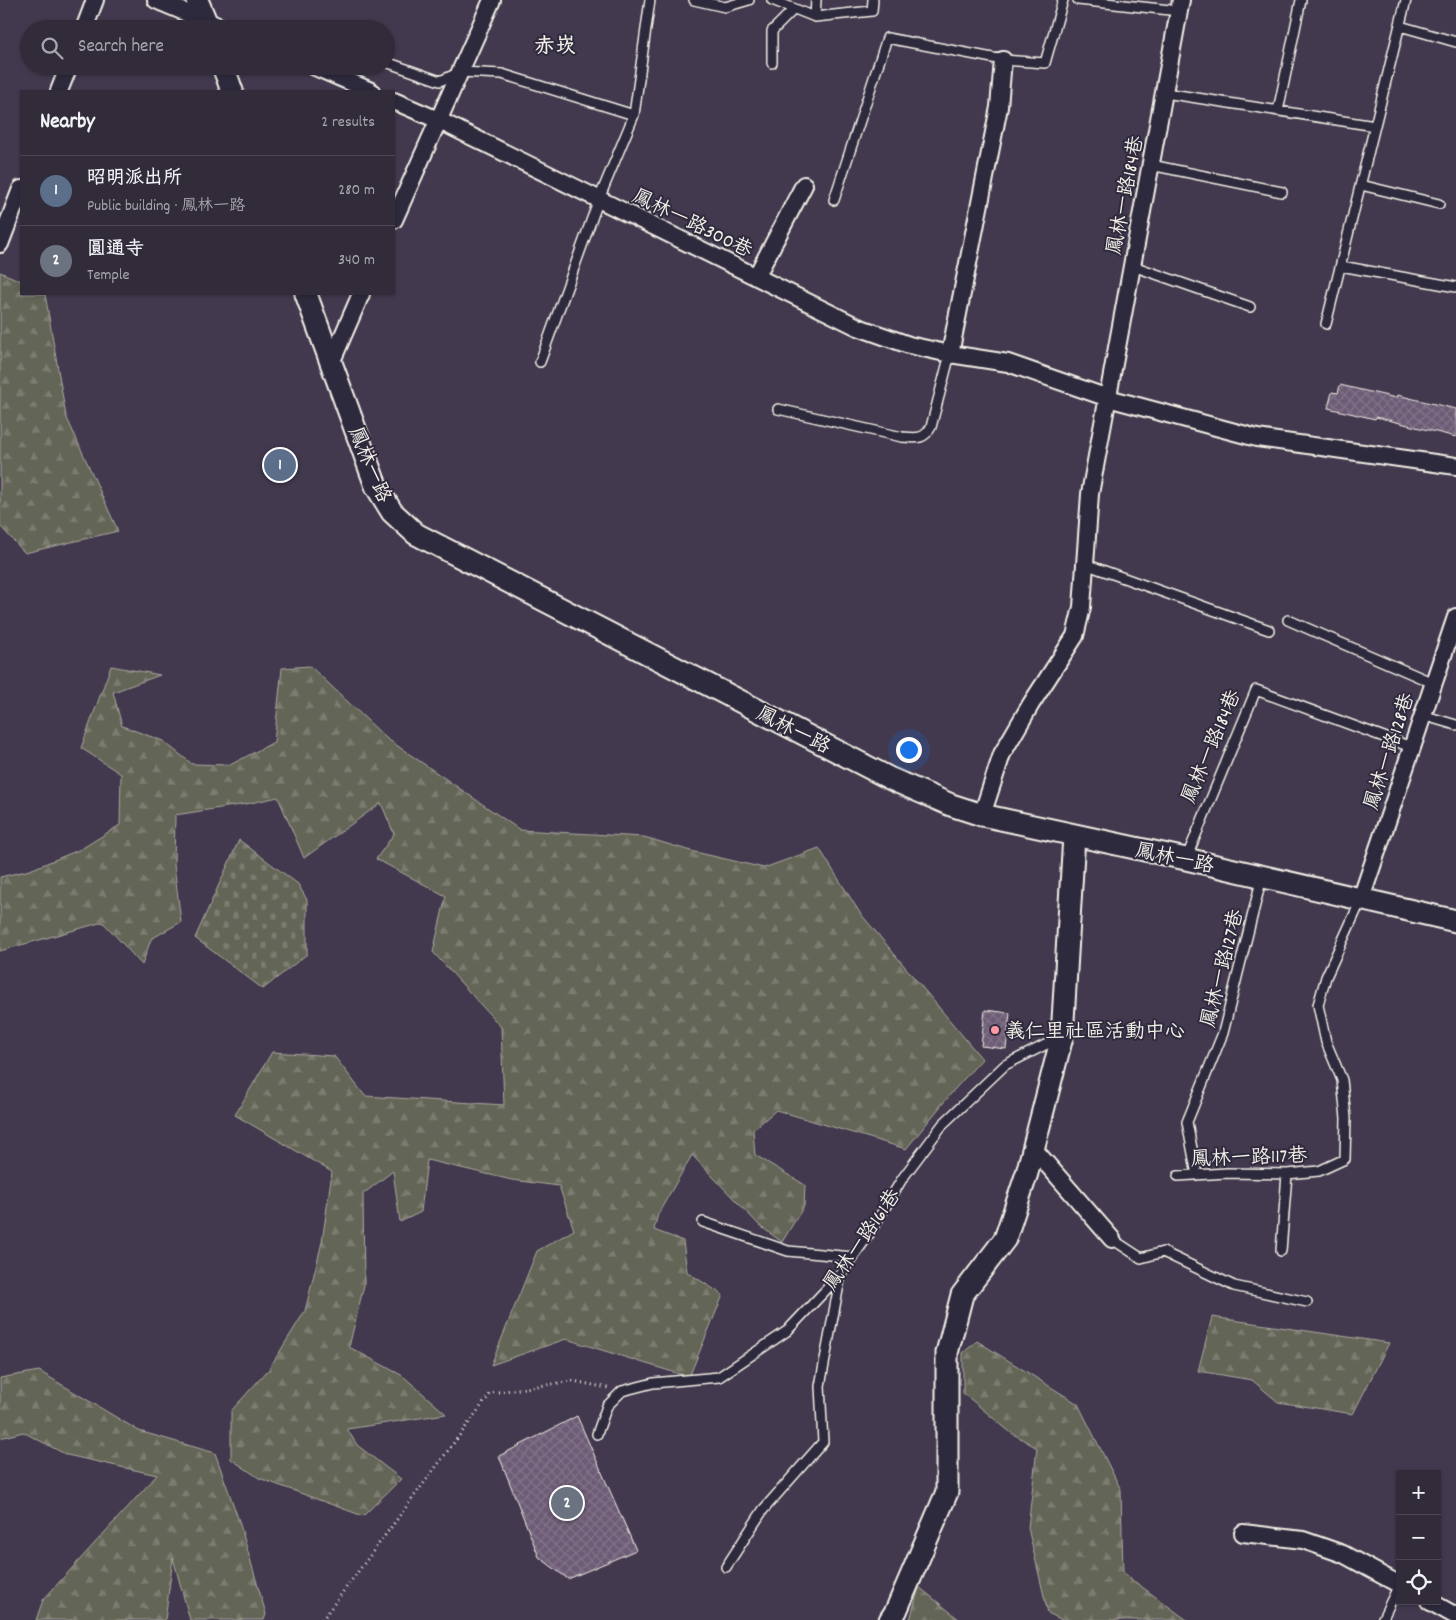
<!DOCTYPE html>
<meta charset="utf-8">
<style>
body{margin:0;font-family:Dekko,"LXGW WenKai TC",sans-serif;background:#3d3745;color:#f1f3f6}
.controls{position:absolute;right:15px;bottom:15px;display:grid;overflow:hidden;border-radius:0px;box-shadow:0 1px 4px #0004}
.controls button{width:45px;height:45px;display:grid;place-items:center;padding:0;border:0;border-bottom:1px solid #4d4754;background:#322b3a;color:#f1f3f6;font:25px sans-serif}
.you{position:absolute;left:908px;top:749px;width:18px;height:18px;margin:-12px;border:4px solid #fff;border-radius:50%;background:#1a73e8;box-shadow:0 0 0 8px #1a73e833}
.badge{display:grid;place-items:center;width:32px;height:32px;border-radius:50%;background:#ff9aa2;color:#fff;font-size:16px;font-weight:700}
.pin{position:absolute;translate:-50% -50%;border:2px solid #fff;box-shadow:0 1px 5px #0006}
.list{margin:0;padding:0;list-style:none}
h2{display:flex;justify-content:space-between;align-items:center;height:65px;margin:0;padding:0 20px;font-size:21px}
h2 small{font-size:16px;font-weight:400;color:#a8a7af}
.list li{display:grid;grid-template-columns:32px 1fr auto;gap:15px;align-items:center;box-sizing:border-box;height:70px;padding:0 20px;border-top:1px solid #4d4754}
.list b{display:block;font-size:19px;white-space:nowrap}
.list p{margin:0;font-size:16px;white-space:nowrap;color:#a8a7af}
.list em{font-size:16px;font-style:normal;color:#a8a7af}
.icon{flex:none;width:28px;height:28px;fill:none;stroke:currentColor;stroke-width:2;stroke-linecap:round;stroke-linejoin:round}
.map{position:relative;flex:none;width:1456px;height:1620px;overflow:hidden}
.search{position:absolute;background:#322b3a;box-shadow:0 1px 4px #0004;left:20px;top:20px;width:375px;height:55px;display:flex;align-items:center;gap:12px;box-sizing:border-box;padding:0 18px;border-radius:28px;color:#a8a7af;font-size:19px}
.panel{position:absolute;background:#322b3a;box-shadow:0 1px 4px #0004;left:20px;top:90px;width:375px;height:205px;border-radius:0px}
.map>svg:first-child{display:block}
</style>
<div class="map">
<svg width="1456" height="1620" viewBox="0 0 1456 1620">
<defs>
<pattern id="forest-firs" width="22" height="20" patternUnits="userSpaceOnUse" patternTransform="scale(1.25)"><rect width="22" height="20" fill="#646557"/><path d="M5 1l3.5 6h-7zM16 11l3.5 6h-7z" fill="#7b7c6f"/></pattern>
<pattern id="cemetery-stones" width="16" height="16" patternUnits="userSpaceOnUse" patternTransform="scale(1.25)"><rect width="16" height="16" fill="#646557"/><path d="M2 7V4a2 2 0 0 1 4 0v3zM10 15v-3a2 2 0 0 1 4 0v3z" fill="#7b7c6f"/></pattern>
<pattern id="building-cross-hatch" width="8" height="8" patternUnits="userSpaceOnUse" patternTransform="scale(1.25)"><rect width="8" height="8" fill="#6d5b75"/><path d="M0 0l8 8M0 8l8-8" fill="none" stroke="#827389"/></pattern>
</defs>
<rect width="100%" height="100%" fill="#42394e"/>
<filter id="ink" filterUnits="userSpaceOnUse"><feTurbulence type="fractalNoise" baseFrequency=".02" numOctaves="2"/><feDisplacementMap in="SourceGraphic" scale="10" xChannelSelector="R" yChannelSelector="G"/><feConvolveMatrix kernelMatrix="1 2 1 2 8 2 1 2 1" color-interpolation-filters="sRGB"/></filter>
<g filter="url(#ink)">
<path fill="url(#forest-firs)" stroke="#acaba0" d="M 0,272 L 21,281 L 21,294 L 45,294 L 66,416 L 118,531 L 25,553 L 0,526 Z
M 111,666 L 160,675 L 113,692 L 122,726 L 163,741 L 192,764 L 230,765 L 274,742 L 282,668 L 310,666 L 386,738 L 520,830 L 644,837 L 691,851 L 764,868 L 819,848 L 860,913 L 982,1059 L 953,1091 L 906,1149 L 776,1110 L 753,1130 L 755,1155 L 805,1185 L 804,1206 L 782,1242 L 760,1226 L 692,1155 L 658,1214 L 654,1230 L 683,1241 L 687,1272 L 723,1295 L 689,1377 L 566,1339 L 491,1365 L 537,1251 L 574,1230 L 559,1186 L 512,1180 L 427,1160 L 421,1212 L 400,1222 L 393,1171 L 363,1194 L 364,1285 L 349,1347 L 403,1376 L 446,1414 L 347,1429 L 357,1445 L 401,1479 L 363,1516 L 259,1478 L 231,1459 L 231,1411 L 269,1369 L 305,1311 L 322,1242 L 332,1172 L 235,1115 L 272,1052 L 334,1056 L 365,1096 L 504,1105 L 501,1027 L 433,952 L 446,896 L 376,859 L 394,834 L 381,803 L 304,858 L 278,797 L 246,804 L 175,815 L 174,865 L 181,922 L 151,939 L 142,965 L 103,922 L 0,951 L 0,877 L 30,870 L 81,849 L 120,825 L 121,774 L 81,748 Z
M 1212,1317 L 1389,1343 L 1353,1414 L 1278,1402 L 1252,1380 L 1198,1371 Z
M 977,1341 L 1078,1404 L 1121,1490 L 1123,1573 L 1187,1620 L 1062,1620 L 1048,1613 L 1028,1528 L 1037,1448 L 1010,1432 L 963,1393 L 963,1353 Z
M 39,1371 L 139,1431 L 215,1453 L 239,1521 L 266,1614 L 264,1620 L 190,1620 L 173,1558 L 165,1620 L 36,1620 L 43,1600 L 157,1475 L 67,1455 L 23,1432 L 0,1438 L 0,1378 Z
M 919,1587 L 960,1620 L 910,1620 Z"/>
<path fill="url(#cemetery-stones)" stroke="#acaba0" d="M 239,840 L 298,884 L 307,900 L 307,954 L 263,989 L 195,938 Z"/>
<path fill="url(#building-cross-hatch)" stroke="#f4f1e8" d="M 1340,385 L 1396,398 L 1397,395 L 1456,409 L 1456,437 L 1376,417 L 1375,419 L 1328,408 L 1332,392 L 1338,393 Z
M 985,1010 L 1010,1013 L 1006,1049 L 981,1046 Z
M 577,1416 L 636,1550 L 568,1579 L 539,1557 L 499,1456 Z"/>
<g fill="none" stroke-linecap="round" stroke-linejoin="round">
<defs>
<path id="service" d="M 694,0 L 725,7 L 749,0
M 772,0 L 815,17 L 872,11 L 873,0
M 1078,0 L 1179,11
M 815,17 L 816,0
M 1400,26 L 1456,42
M 386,62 L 440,81 L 460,72 L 502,74 L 634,115
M 772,63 L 772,31 L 794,9
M 1165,93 L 1375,126
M 1278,111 L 1301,0
M 1151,165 L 1282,192
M 1361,185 L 1439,204
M 834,200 L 887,38 L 1003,60 L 1045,63 L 1063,0
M 1133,266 L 1250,307
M 1341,266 L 1456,287
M 1326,324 L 1406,0
M 540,362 L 599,199 L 634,115 L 650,0
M 778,409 L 902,437 C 916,438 924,440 931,427 L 950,354
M 1085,564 L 1269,630
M 1288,620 L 1433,683
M 1422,715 L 1456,725
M 1186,859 L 1256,690 L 1411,747
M 1197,1175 L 1187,1122 L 1223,1033 L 1262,877
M 1178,1176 L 1227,1173 L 1287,1174 L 1319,1171 L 1345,1159 L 1346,1118 L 1342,1080 L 1326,1042 L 1318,1005 L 1326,977 L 1361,900
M 703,1222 L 788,1251 L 853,1257
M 1112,1239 L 1141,1258 L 1163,1252 L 1234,1286 L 1307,1302
M 1281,1251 L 1287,1174
M 597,1434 L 607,1406 L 622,1391 L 653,1383 L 719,1377 L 787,1331 L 841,1274 L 870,1233 L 902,1179 L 943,1124 L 1005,1065 L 1059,1038
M 726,1567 L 763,1510 L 823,1442 L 820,1386 L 841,1274
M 1382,1620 L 1399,1585"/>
<path id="minor" d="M 156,0 L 225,29
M 84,29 L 95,0
M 313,66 L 371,91
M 59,91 L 69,66
M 394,101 L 438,120 L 858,327 L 909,345 L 950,354 L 1008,363 L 1108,398 L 1257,438 L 1456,466
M 394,220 L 492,0
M 0,244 L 21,189
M 756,277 L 804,185
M 950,354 L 999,107 L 1003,60
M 331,363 L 361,294
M 982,815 L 1002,754 L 1031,704 L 1075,636 L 1082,607 L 1090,494 L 1181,0
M 1361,899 L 1456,617
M 1033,1148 L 1112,1239
M 1243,1533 L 1303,1540 L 1343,1554 L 1400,1585
M 1429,1601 L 1456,1616"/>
<path id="tertiary" d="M 197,0 L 209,29
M 223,66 L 232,91
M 306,294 L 376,486 L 392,512 L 416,534 L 891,779 L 951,805 L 982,815 L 1186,859 L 1456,921
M 890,1620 L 896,1611 L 947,1492 L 947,1353 L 962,1295 L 1005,1239 L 1027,1173 L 1062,1037 L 1074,836"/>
</defs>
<use href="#service" stroke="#f4f1e8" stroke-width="12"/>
<use href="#minor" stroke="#f4f1e8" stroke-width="20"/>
<use href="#tertiary" stroke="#f4f1e8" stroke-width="25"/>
<path stroke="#f4f1e8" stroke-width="3" stroke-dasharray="1 4" stroke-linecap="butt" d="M 322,1620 L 491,1393 L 573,1381 L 608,1388"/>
<use href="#service" stroke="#2f2a3d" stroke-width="9"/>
<use href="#minor" stroke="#2f2a3d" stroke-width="16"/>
<use href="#tertiary" stroke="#2f2a3d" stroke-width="21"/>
</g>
</g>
<circle fill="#ff9aa2" stroke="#2f2a3d" stroke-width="2" cx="995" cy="1030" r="5"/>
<g text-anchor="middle" stroke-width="4" stroke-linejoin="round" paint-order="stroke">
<g font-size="20" fill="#f4f1e8" stroke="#2f2a3d">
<text transform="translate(1124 195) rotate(-79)" y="7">鳳林一路184巷</text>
<text transform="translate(693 222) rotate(26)" y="7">鳳林一路300巷</text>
<text transform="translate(371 464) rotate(67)" y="7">鳳林一路</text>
<text transform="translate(794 729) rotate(27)" y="7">鳳林一路</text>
<text transform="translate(1210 746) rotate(-67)" y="7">鳳林一路184巷</text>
<text transform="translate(1388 751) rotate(-72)" y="7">鳳林一路128巷</text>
<text transform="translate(1175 857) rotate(12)" y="7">鳳林一路</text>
<text transform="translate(1221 968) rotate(-76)" y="7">鳳林一路127巷</text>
<text transform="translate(1249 1156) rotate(-2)" y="7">鳳林一路117巷</text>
<text transform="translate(861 1239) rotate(-55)" y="7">鳳林一路161巷</text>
</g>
<g font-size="20" fill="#f4f1e8" stroke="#2f2a3d" text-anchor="start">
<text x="1005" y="1037">義仁里社區活動中心</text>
</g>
<g font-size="21" font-weight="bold" fill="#f4f1e8" stroke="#2f2a3d">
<text x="555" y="52">赤崁</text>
</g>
</g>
</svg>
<div class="controls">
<button>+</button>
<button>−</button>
<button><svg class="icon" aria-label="locate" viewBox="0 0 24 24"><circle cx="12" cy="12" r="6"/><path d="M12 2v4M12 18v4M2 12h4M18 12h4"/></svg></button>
</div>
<div class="you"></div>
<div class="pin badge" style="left:280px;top:465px;background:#5c6f8a">1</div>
<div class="pin badge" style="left:567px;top:1503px;background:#6b7280">2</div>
<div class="search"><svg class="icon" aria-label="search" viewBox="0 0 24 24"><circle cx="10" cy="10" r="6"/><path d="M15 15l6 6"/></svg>Search here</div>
<section class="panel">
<h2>Nearby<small>2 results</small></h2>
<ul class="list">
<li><span class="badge" style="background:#5c6f8a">1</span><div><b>昭明派出所</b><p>Public building · 鳳林一路</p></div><em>280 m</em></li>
<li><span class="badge" style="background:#6b7280">2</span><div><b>圓通寺</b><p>Temple</p></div><em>340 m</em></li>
</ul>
</section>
</div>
